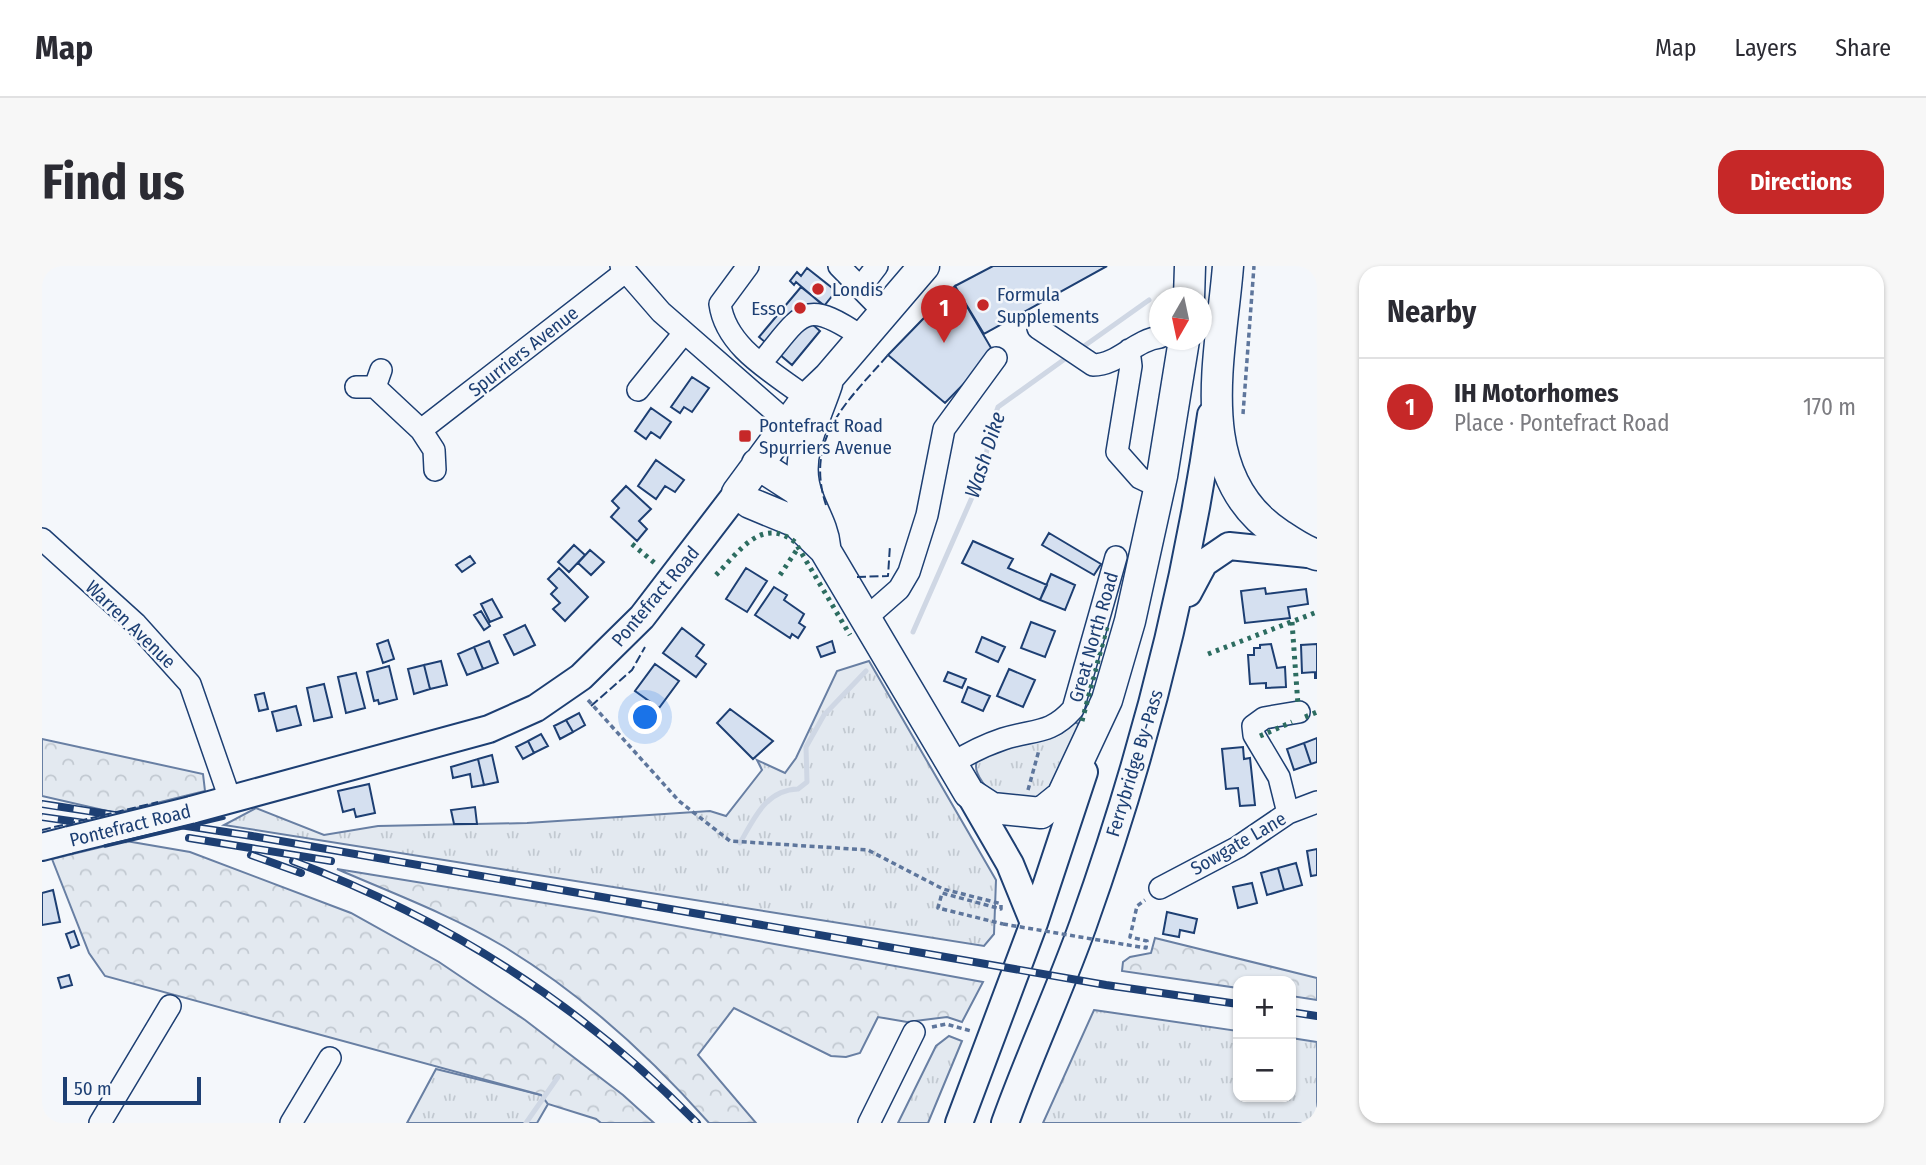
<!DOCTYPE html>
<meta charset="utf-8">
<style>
body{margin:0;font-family:"Fira Sans Condensed",sans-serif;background:#f7f7f7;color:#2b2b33}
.controls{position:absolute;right:21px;bottom:21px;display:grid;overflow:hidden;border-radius:14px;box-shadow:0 2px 5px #0004}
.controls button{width:63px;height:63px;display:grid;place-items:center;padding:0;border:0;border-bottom:2px solid #e1e1e2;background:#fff;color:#2b2b33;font:35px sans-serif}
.compass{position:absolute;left:1107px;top:21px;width:63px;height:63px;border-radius:50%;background:#fff;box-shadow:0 2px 5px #0004;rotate:189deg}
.scale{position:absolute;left:21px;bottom:18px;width:138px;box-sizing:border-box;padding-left:7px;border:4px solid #1d3f73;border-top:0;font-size:19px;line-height:24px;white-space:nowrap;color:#1d3f73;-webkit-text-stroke:5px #f4f7fb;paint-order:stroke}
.you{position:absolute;left:604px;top:452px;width:24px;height:24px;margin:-18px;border:5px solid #fff;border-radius:50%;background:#1a73e8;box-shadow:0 0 0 10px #1a73e833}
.badge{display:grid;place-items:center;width:46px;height:46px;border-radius:50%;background:#c62828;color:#fff;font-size:23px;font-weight:700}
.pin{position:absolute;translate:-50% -58px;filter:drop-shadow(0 2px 4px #0008)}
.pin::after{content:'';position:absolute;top:37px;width:24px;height:21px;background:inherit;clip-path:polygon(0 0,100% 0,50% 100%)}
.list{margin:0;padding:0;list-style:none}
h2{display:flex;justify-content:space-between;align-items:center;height:91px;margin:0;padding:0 28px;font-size:30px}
h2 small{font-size:23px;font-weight:400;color:#7c7c81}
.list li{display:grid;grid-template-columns:46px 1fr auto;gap:21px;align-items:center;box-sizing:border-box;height:98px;padding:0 28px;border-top:2px solid #e1e1e2}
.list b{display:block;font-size:26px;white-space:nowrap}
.list p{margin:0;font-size:23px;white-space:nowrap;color:#7c7c81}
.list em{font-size:23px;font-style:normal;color:#7c7c81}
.map{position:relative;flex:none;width:1275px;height:857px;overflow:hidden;border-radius:21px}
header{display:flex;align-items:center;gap:42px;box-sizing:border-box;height:98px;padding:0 35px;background:#fff;border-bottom:2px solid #e1e1e2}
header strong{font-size:33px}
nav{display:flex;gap:38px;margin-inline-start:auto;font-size:24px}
.intro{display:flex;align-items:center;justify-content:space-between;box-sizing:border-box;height:168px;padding:0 42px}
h1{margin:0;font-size:49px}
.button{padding:18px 32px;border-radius:21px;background:#c62828;color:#fff;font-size:24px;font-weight:700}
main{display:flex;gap:42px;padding:0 42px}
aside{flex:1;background:#fff;border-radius:21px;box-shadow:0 2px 5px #0004}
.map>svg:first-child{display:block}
</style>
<header>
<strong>Map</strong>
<nav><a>Map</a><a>Layers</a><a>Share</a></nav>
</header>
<div class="intro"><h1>Find us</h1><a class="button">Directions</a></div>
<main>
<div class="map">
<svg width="1275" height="857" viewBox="0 0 1275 857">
<defs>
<pattern id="grass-tufts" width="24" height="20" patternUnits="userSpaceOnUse" patternTransform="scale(1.75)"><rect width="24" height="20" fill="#e3e9f0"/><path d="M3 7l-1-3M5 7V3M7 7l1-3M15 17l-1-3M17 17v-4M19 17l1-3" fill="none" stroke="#c2c9d1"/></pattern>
<pattern id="forest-crowns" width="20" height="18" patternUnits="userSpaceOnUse" patternTransform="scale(1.75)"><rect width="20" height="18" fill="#e3e9f0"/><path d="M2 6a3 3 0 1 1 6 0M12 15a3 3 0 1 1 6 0" fill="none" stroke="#c2c9d1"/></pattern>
</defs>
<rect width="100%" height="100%" fill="#f4f7fb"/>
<path fill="url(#grass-tufts)" stroke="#687fa3" stroke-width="2" d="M 827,395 L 954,614 L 952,668 L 942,680 L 182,559 L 214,542 L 282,569 L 336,560 L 485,557 L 668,545 L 684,550 L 720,504 L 715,494 L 743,507 L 754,492 L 795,405 Z
M 1032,456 L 1042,460 L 1032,492 L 995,536 L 960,537 C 891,475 976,485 1015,469 C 1022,467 1027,460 1032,456 Z
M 1052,744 L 1196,765 L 1196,831 L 1249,831 L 1249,772 L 1275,776 L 1275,857 L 1001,857 Z
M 907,770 L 920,775 L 886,857 L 856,857 L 894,780 Z
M 394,803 L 499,829 L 506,838 L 495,857 L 365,857 Z"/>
<path fill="url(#forest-crowns)" stroke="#687fa3" stroke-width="2" d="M 0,473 L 161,508 L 163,525 L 74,547 L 0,530 Z
M 84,575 L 148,586 L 309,647 L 397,696 L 483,754 L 581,829 L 612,857 L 559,857 L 554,853 L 506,838 L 499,829 L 63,710 L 47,687 L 10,593 Z
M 295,603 L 552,645 L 941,716 L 920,756 L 905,751 L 865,756 L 836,751 L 818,787 L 804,791 L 789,790 L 692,742 L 656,789 L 714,857 L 667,857 C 606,788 540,728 461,680 C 409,649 350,627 295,603 Z
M 1113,672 L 1275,712 L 1275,734 L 1249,730 L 1249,715 L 1196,715 L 1196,722 L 1080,705 L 1081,696 L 1088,691 L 1109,687 Z"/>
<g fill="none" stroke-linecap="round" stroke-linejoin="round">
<path stroke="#cfd7e4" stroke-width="5" d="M 1038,83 L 1107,34
M 871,366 L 942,204 L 948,163 L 956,141 L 1027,90
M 698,577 C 713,551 724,524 756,523 L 765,516 L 764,481 L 782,449 L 824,405
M 484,857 L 516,811"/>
</g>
<path fill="#d5e0f0" stroke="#1d3f73" stroke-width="2" d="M 951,0 L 1065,0 L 942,68 L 913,20 Z
M 765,2 L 794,25 L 782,40 L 754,16 L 752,19 L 748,15 L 755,6 L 759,10 Z
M 913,20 L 952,87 L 903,137 L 846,89 Z
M 759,21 L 784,41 L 770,58 L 778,65 L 750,99 L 717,71 Z
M 650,111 L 667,122 L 650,146 L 642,141 L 638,147 L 629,141 Z
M 609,142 L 629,156 L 618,172 L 609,166 L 604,173 L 593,165 Z
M 614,194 L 642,214 L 633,226 L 623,220 L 614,233 L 596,220 Z
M 584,220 L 609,243 L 597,255 L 605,263 L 595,275 L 569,251 L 577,242 L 570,235 Z
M 1007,267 L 1059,298 L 1052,309 L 1000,279 Z
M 931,275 L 971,293 L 966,302 L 1005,319 L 998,334 L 920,297 Z
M 532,279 L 543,289 L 527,306 L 516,296 Z
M 548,284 L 562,296 L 549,309 L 536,297 Z
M 428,290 L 433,297 L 420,306 L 414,299 Z
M 517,302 L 546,331 L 523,355 L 511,343 L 518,337 L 509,328 L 515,322 L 506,313 Z
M 704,302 L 725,315 L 705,346 L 684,333 Z
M 1009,308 L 1033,319 L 1023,344 L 998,334 Z
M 732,321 L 745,329 L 742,334 L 762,348 L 757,357 L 763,361 L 756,372 L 750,368 L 748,372 L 713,349 Z
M 1223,322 L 1224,328 L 1264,323 L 1266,338 L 1246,341 L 1248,352 L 1203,357 L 1199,325 Z
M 450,333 L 460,351 L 448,356 L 439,338 Z
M 439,345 L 448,360 L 442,364 L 432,349 Z
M 989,356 L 1013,365 L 1003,391 L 979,382 Z
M 483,359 L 493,379 L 472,389 L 462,369 Z
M 640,362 L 662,379 L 654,390 L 664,398 L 654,411 L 621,387 Z
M 940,371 L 963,381 L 956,396 L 934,386 Z
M 346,374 L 352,393 L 341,397 L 335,378 Z
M 447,375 L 456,397 L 441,403 L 432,381 Z
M 790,375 L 793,386 L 779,391 L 775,381 Z
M 1229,378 L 1235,402 L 1243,401 L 1244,421 L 1224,422 L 1224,417 L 1208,418 L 1206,389 L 1212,389 L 1212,382 L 1218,382 L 1218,379 Z
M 1275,378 L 1275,412 L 1273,412 L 1273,406 L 1260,407 L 1259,379 Z
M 432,381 L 441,403 L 425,409 L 416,388 Z
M 399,395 L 405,419 L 388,423 L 382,399 Z
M 613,398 L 637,415 L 617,442 L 593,425 Z
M 382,399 L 388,423 L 372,428 L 366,403 Z
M 347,400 L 355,433 L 337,438 L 336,434 L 332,435 L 325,406 Z
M 967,403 L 993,414 L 981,441 L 955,430 Z
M 906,406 L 924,413 L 920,422 L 902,415 Z
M 314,407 L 323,442 L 304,447 L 296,411 Z
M 282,418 L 290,451 L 272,455 L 265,422 Z
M 926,421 L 948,430 L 941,445 L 920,436 Z
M 222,427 L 226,443 L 217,445 L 213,429 Z
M 254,440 L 259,459 L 235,465 L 230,446 Z
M 688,443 L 731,475 L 711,493 L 675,457 Z
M 537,447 L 543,459 L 531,466 L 524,454 Z
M 524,454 L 531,466 L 518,473 L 512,460 Z
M 499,468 L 506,480 L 492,487 L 486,475 Z
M 1275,472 L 1275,496 L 1269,498 L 1262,477 Z
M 486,475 L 492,487 L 481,493 L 474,481 Z
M 1262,477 L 1269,498 L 1252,504 L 1245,483 Z
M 1201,481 L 1202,493 L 1208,492 L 1213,539 L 1198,540 L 1196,522 L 1184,523 L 1180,483 Z
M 450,489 L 456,516 L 442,519 L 436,493 Z
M 436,493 L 442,519 L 430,521 L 428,508 L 411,512 L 409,501 Z
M 327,518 L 333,547 L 314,551 L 312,543 L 301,546 L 296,525 Z
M 433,541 L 435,558 L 412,558 L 409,544 Z
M 1275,583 L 1275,609 L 1269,610 L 1265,585 Z
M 1254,597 L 1260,619 L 1242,624 L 1236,602 Z
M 1236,602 L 1242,624 L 1225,629 L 1219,607 Z
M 1210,617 L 1215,637 L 1196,642 L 1191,621 Z
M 11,624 L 18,656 L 0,659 L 0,627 Z
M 1125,646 L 1155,653 L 1152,667 L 1138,664 L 1137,671 L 1121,668 Z
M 32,665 L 37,679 L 29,682 L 24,668 Z
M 27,709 L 30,719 L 19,722 L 16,712 Z"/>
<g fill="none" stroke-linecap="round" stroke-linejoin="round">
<defs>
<path id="minor" d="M 579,0 L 619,46 L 746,157
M 706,0 L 678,38 C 684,82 731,106 765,132
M 797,0 L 842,46
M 818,22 L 835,0
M 996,62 L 1051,99 C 1076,99 1093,74 1118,71
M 1087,84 L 1089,100 L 1075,186 L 1098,212 L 1117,221
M 719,97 C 760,49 760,30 820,71
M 314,121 L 333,121 L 339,104
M 333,121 L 379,164 L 583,6
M 596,124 L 642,67
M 379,164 L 392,184 L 393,204
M 0,273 L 94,358 L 148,418 L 188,533
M 824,352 L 857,323 L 867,306 L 885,249 L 902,163 L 954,92
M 911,497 C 927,487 943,479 961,473 C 992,463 1008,469 1031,443 L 1074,291
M 1246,547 L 1237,511 L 1212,469 L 1211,460 L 1222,452 L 1257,446
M 1118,622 L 1196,581 L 1246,547 L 1275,536
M 58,857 L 128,740
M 249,857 L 288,792
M 827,857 L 872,766"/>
<path id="major" d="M 1146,327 L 1162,297 L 1187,280 L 1266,288
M 927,527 L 968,598 L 992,657
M 149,544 L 447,463 L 494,442 L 539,411 L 600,351 L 695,227
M 0,581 L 27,574
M 917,857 L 992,657 L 1042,506
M 963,857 C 987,790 1017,726 1041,659 C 1101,491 1144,325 1169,149"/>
<path id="highway" d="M 882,0 L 787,111 L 765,132 L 695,227 L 708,237 L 754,256 L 783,284 L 927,527 L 950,542 L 999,547 L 1020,530 L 1065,434 L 1088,355 L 1120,210 L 1142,74
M 1186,0 C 1179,90 1147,209 1237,268 C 1249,276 1262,285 1275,289
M 1147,32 L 1148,0
M 715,198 L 754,223 L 768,238
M 783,280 C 781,258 766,240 762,218 C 755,184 775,149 785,118"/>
</defs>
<use href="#minor" stroke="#1d3f73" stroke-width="24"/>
<use href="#major" stroke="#1d3f73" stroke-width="30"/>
<use href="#highway" stroke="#1d3f73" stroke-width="33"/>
<path stroke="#5e769c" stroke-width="3.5" stroke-dasharray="5 3.5" stroke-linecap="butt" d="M 1201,148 L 1212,0
M 546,434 L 637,535 L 688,575 L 826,584 L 901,623 L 960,638
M 986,524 L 997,484
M 959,639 L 959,643 L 900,627 L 896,642 L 961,658
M 1068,676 L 1104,682 L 1105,675 L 1088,671 L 1095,640 L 1103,634
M 890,761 L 904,758 L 929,765"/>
<use href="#minor" stroke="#f4f7fb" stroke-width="21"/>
<use href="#major" stroke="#f4f7fb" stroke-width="26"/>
<use href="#highway" stroke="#f4f7fb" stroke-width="30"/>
<defs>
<path id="rail" d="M 0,538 L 210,570 L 1064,719 L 1196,738
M 0,551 L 105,566
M 147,572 L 289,595
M 209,589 L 259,607
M 251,595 C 405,653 540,739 655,857
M 1249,746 L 1275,750"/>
</defs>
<use href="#rail" stroke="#1d3f73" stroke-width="8"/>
<use href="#rail" stroke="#f4f7fb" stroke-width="5" stroke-dasharray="16" stroke-linecap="butt"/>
<defs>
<path id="major-bridge" d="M 27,574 L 149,544"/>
</defs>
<use href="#major-bridge" stroke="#1d3f73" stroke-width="30" stroke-linecap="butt"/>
<path stroke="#5e769c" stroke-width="3.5" stroke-dasharray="5 3.5" stroke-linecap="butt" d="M 961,658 L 1068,676"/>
<use href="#major-bridge" stroke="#f4f7fb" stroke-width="26"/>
<path stroke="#2c6c60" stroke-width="5" stroke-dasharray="3.5 5" stroke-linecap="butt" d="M 590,278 L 615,299
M 674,309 C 697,286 719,250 753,276 L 808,369
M 738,309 L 756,282
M 1250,356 L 1256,439
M 1166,388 L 1275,346
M 1263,451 L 1275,446
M 1040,455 L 1066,357
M 1218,470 L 1250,456"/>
<path stroke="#1d3f73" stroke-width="2" stroke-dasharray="9 3.5" stroke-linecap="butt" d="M 784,239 C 762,172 806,135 846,89
M 815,311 L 846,310 L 848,279
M 549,440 L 590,404 L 603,381
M 0,564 L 116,536"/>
<path stroke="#1d3f73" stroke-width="3.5" d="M 63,580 L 182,552"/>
</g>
<g fill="#c62828" stroke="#f4f7fb" stroke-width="2.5">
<circle cx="776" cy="23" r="7"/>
<circle cx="941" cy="39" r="7"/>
<circle cx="758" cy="42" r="7"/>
<rect x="696" y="163" width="14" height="14" rx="3.5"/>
</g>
<g text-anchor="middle" stroke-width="5" stroke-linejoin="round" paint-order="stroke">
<g font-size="19" fill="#1d3f73" stroke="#f4f7fb" text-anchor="start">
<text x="790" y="30">Londis</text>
<text x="955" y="35">Formula<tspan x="955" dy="22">Supplements</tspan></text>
<text x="744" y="49" text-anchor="end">Esso</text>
<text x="717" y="166">Pontefract Road<tspan x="717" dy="22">Spurriers Avenue</tspan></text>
</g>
<g font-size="19" fill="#1d3f73" stroke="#f4f7fb">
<text transform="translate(481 85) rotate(-38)" y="7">Spurriers Avenue</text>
<text transform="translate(613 330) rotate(-50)" y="7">Pontefract Road</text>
<text transform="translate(89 358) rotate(44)" y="7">Warren Avenue</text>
<text transform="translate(1051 371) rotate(-74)" y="7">Great North Road</text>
<text transform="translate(1092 497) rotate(-73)" y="7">Ferrybridge By-Pass</text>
<text transform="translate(88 559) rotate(-14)" y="7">Pontefract Road</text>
<text transform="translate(1196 577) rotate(-30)" y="7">Sowgate Lane</text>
</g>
<g font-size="21" font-style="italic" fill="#1d3f73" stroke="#f4f7fb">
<text transform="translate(943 189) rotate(-72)" y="7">Wash Dike</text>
</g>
</g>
</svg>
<div class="controls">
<button>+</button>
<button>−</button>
</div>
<svg class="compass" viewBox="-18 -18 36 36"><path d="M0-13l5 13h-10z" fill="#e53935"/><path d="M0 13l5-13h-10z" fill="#7c7c81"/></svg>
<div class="scale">50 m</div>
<div class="you"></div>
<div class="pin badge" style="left:902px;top:77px">1</div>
</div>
<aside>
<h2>Nearby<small></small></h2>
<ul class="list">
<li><span class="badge">1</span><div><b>IH Motorhomes</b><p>Place · Pontefract Road</p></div><em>170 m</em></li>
</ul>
</aside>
</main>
